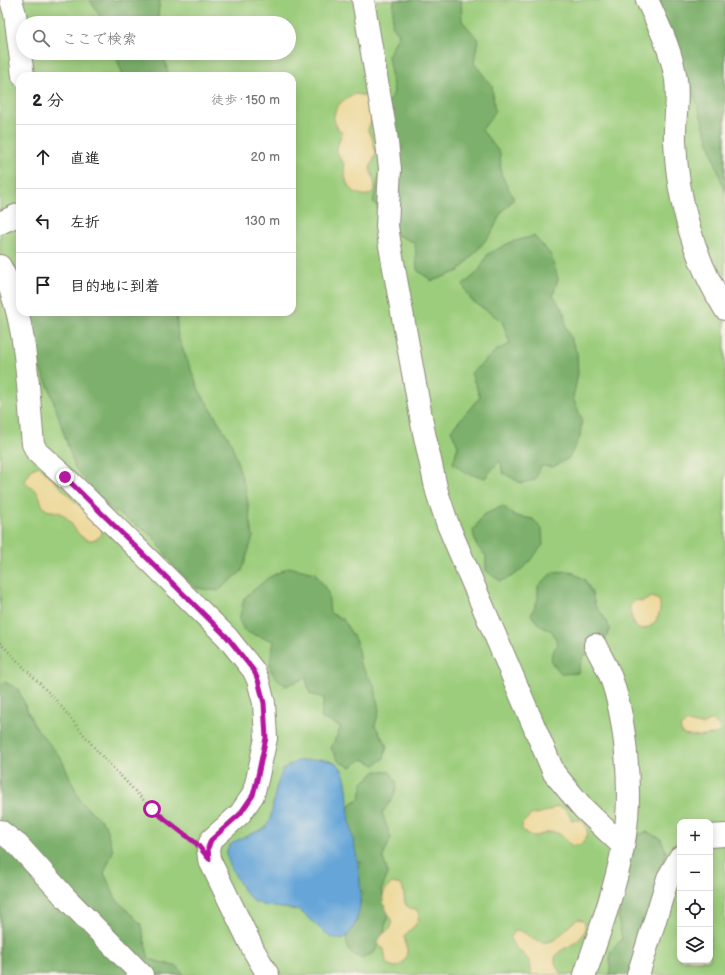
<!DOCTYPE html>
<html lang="ja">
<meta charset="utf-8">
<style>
body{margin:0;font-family:"Balsamiq Sans","Klee One",sans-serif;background:#f2f2f2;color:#202124}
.controls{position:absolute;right:12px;bottom:12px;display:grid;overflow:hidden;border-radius:8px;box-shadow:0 2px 10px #0003}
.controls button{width:36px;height:36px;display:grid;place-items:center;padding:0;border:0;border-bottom:1px solid #e0e0e0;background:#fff;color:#202124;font:20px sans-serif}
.stop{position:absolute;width:12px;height:12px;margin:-9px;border:3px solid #b5179e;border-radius:50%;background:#fff}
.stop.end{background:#b5179e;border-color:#fff;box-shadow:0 1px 4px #0008}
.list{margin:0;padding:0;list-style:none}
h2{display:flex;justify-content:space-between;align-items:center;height:52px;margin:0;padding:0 16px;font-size:17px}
h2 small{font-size:13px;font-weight:400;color:#757577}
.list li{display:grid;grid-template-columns:26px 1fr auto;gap:12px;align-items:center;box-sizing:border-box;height:64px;padding:0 16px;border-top:1px solid #e0e0e0}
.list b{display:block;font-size:15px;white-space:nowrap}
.list em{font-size:13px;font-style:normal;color:#757577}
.icon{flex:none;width:22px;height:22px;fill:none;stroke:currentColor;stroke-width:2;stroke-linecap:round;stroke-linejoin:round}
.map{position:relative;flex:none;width:725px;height:975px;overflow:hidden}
.search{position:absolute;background:#fff;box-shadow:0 2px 10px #0003;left:16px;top:16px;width:280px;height:44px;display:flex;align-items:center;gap:10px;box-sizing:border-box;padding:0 14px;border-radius:22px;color:#757577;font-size:15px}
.panel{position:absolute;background:#fff;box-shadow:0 2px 10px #0003;left:16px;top:72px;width:280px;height:244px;border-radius:12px}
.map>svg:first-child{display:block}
</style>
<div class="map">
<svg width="725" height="975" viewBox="0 0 725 975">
<rect width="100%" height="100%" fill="#f7f3e8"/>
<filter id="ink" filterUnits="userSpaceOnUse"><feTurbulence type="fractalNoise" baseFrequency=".025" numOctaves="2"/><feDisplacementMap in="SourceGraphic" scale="8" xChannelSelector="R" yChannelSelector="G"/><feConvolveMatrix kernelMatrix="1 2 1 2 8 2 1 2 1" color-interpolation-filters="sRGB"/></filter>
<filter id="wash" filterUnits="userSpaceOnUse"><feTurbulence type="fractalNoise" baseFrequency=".012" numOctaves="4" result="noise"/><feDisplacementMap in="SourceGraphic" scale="16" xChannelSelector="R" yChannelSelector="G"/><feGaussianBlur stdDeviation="0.9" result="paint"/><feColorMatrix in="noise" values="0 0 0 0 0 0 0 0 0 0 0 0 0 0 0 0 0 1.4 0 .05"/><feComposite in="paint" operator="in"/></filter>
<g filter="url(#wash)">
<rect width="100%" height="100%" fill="#eee3c5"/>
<path fill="#9ccd7c" stroke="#647c54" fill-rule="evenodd" d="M 0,0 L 723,0 L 725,3 L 725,975 L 0,975 ZM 23,23 L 289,23 L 289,53 L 23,53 ZM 20,76 L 292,76 L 292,312 L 20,312 ZM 680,822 L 710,822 L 710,960 L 680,960 Z"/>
<path fill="#7db06c" stroke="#546e4c" d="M 90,0 L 160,0 L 157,23 L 104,23 Z
M 394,0 L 461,0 L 462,21 L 478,39 L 474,63 L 492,86 L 495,112 L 482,130 L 500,153 L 501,174 L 514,199 L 501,213 L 491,234 L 459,271 L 432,281 L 417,270 L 415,243 L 395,234 L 373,201 L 382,164 L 403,149 L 394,138 L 387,105 L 394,92 L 388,56 L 399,34 L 392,25 Z
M 656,0 L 725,0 L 725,193 L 696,101 Z
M 115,53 L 163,53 L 169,76 L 123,76 Z
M 534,236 L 551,255 L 558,279 L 553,295 L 564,312 L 566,327 L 577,353 L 578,374 L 573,398 L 582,419 L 580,437 L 569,458 L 553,467 L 541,466 L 535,480 L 521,483 L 503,473 L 500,460 L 485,478 L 465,473 L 453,463 L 458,446 L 451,430 L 480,397 L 471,373 L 497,350 L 510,344 L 502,321 L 471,300 L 463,285 L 478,272 L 488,254 L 511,242 Z
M 32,312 L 176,312 L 178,337 L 199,390 L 231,442 L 246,491 L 253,537 L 242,571 L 218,591 L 196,588 L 174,567 L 153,536 L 108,507 L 75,468 L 50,390 L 34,356 Z
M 503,506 L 516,516 L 533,519 L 542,529 L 543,545 C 531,559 519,577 500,581 L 486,571 L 486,556 L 476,545 L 473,531 L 483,515 Z
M 289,567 L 315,573 L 328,592 L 330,613 L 343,619 L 357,643 L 360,664 L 375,687 L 379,711 L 375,726 L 387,745 L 384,758 L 375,765 L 363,759 L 351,767 L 339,762 L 331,748 L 341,727 L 321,718 L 324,698 L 310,694 L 306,678 L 286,686 C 264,670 270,666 274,641 L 245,632 L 239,620 L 244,598 L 268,578 Z
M 570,571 L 585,580 L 592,593 L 595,606 L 601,612 L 610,628 L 603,646 L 583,656 L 578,673 L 562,674 L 551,662 L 552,653 L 558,644 L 552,631 L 540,626 L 531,615 L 538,599 L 538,586 L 553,572 Z
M 5,682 L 18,689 L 34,725 L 61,758 L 81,802 L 105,824 L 113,851 L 104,873 L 116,899 L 141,924 L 149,959 L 178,967 L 184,975 L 0,975 L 0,683 Z
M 376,771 L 390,772 L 397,783 L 394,797 L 382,813 L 391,838 L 383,857 L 388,874 L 381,891 L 389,911 L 382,940 L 374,953 L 361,958 C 347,952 347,949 346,933 L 357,922 L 353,906 L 363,893 L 354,881 L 361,863 L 352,855 L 345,816 L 351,804 L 360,798 L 363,783 Z
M 647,832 L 661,839 L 666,852 L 660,879 L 631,975 L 610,975 L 610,952 L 622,939 L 618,918 L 629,855 L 637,835 Z"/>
<path fill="#eeda9e" stroke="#8c8264" d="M 356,94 L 370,97 L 374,115 L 369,126 L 368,131 L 372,137 L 376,153 L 370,169 C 371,173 374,177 374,181 C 378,203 351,197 346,180 C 344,175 345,170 344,165 C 343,160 339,158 338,154 C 335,148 340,139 342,133 C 340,130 337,128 336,125 C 328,111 345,96 356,94 Z
M 39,466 L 102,528 L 102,533 L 97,539 C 78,545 75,523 62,514 C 57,510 52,512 47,510 C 39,506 42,496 36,491 C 32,487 28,487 25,481 L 32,469 Z
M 652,597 L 659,600 C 664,613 653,631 638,629 C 633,624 629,612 630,605 L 636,600 L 642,602 Z
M 709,721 L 712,721 L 719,726 L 720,732 C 712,737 690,738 682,734 L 680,727 L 687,722 L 702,725 Z
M 557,806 L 565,809 L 572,820 L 581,820 L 585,823 L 588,834 L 582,844 L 572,846 C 568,842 563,835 557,833 C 543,828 536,845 522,829 L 522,824 L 531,815 L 548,811 Z
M 392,883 L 401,885 C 406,892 402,903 408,907 C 410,909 414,908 417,910 C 423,924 410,927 404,937 C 405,942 407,946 407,950 C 407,963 397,972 386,963 L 384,949 L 379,946 L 378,941 L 383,934 L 391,928 C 395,911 370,902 392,883 Z
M 578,919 L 582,920 L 585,923 C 587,948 555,945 555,960 C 555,966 559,970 561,975 L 531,975 C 533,953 516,955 510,938 L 516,930 C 525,931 528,937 535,940 C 558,949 563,927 578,919 Z"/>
<path fill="#65a5d8" stroke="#486882" d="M 321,759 C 328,761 335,761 340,767 C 349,779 347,800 349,815 C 353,850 376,912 343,940 L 330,937 L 299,910 L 266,906 L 253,901 L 244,891 L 231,868 L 226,854 L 228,847 L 233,842 L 265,828 L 270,820 L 276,788 L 283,769 L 297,761 Z"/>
</g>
<g filter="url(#ink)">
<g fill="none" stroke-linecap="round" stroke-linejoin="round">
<defs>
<path id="minor" d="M 11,0 L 15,14 L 23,76
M 363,0 L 386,134 L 390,169 L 387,226 L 390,246 L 423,428 L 437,492 L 448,525 L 554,773 L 583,808 L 623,846
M 647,0 C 659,26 672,52 676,80 C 679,101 674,120 675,141 C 677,200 694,259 725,309
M 0,223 L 20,214
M 0,266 C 28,317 27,387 33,444 L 37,452 L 65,477 L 227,637 L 254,671 L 258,680 L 264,703 L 266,738 L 257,780 L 253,795 L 240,814 L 211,840 L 208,848 L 209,859 L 254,951 L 268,975
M 0,831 L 18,845 L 65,897 L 142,975
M 710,836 L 725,835
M 585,975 C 600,929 618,883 625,835 C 632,790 626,718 610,675 C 606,665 600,655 595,645
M 638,975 L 668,878 L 680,857"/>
</defs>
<use href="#minor" stroke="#8c8778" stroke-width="24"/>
<path stroke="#8c8778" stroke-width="2.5" stroke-dasharray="1 3" stroke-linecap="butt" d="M 0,643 L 55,699 L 98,752 L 152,809 L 189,836"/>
<use href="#minor" stroke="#fff" stroke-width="22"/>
</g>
</g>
<g fill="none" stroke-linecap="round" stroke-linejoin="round" filter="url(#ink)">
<path stroke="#b5179e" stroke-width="5" d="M 65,477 L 227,637 L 254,671 L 258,680 L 264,703 L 266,738 L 257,780 L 253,795 L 240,814 L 211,840 L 208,848 L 209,859 L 197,844 L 152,809"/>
</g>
</svg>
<div class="controls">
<button>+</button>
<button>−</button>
<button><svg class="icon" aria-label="locate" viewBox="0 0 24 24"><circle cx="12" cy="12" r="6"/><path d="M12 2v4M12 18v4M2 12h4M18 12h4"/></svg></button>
<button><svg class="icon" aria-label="layers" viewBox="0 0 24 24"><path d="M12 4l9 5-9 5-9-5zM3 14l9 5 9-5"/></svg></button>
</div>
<div class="stop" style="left:152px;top:809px"></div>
<div class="stop end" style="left:65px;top:477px"></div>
<div class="search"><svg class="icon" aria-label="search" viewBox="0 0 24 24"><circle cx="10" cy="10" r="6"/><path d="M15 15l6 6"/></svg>ここで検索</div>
<section class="panel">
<h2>2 分<small>徒歩 · 150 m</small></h2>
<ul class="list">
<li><svg class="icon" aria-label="ahead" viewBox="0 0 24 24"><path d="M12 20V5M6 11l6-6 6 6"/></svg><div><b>直進</b></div><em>20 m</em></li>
<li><svg class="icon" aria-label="left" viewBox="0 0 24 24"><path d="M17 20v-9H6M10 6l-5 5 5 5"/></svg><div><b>左折</b></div><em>130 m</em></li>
<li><svg class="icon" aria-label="arrive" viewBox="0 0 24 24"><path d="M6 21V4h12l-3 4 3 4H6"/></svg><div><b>目的地に到着</b></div></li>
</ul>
</section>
</div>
